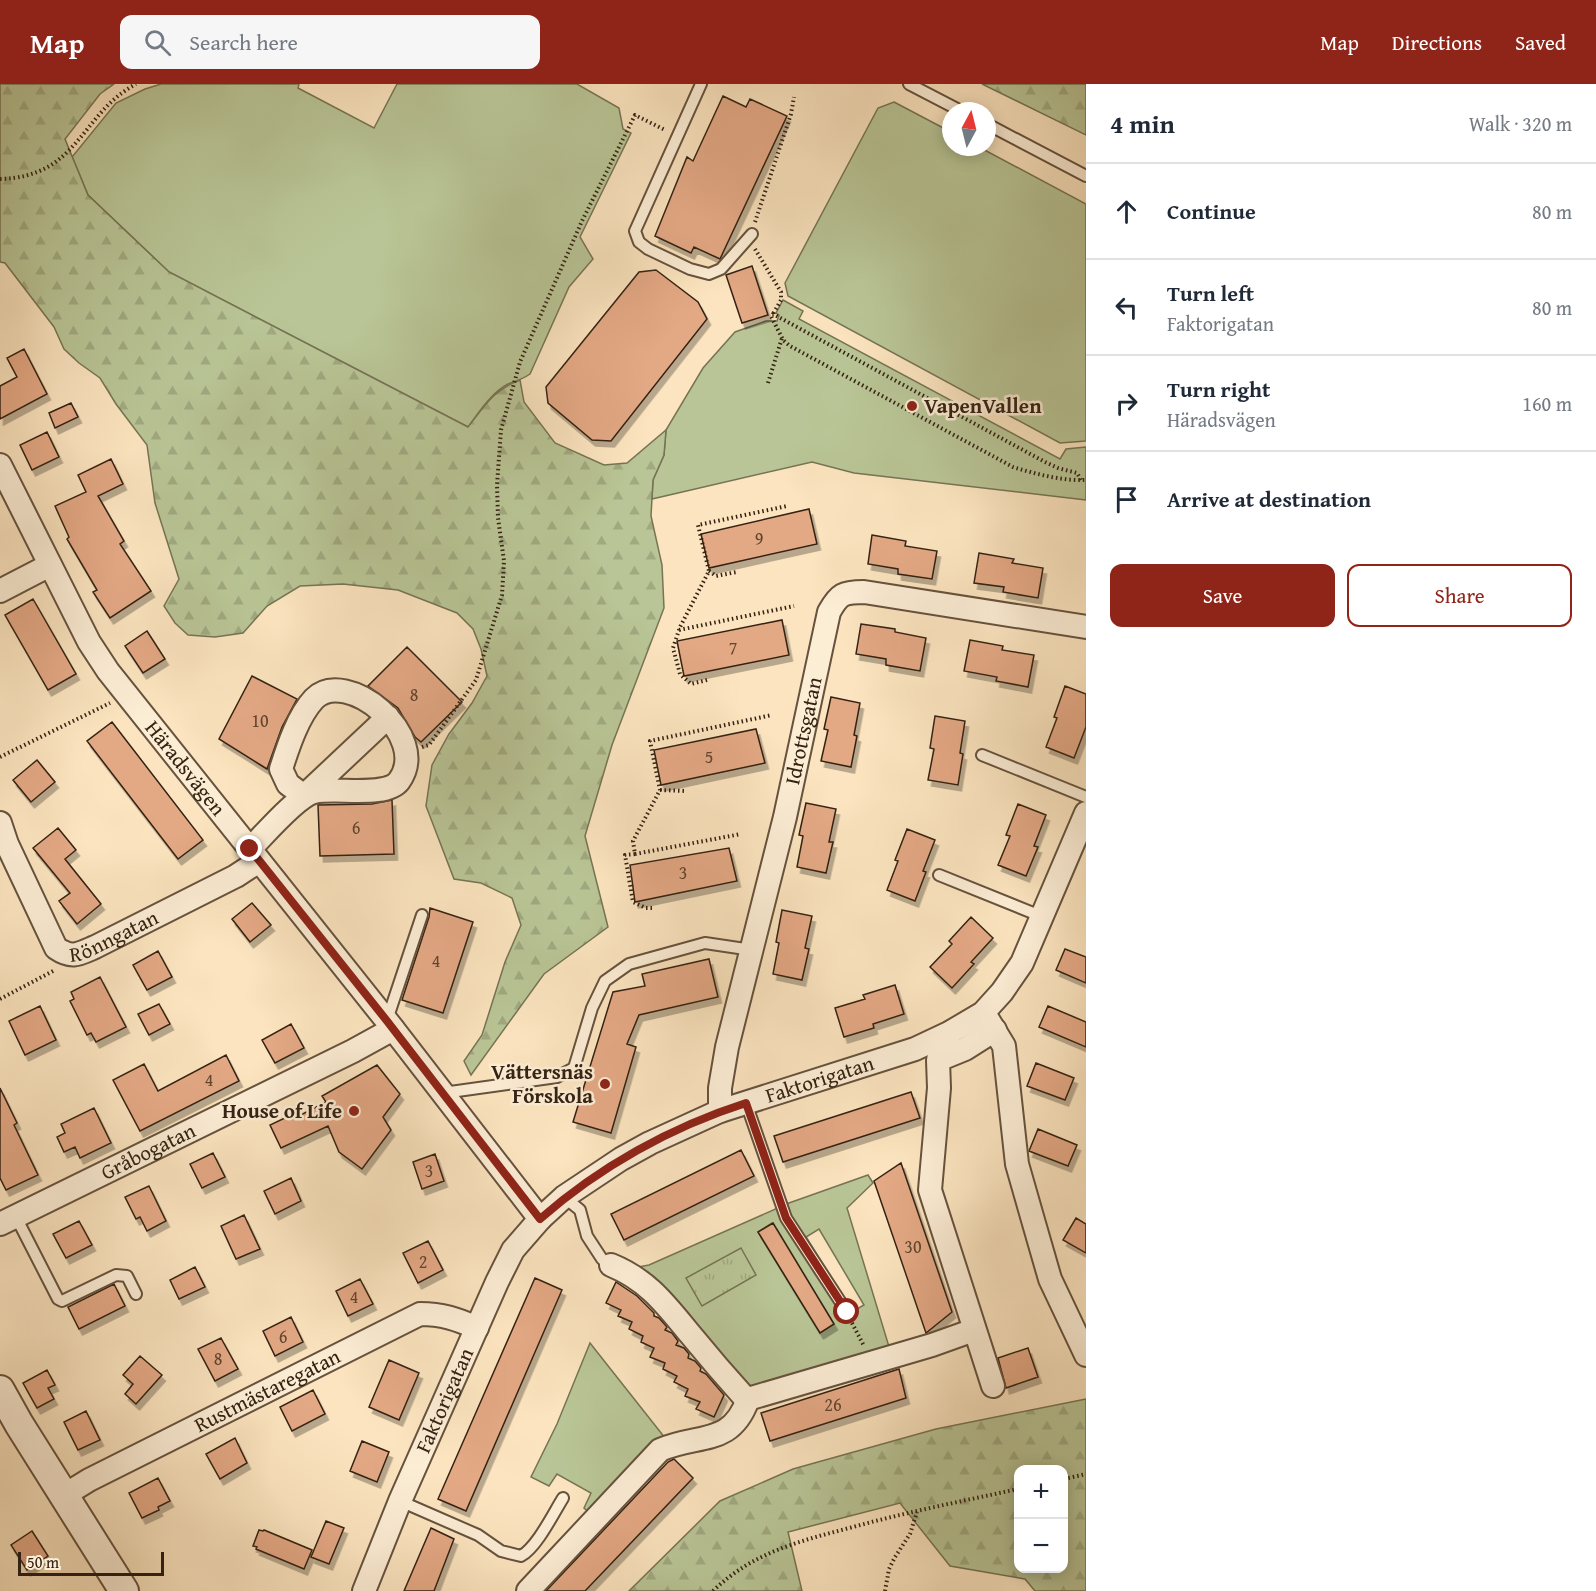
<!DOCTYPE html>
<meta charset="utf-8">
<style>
body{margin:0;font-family:"Gentium Book Plus",serif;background:#f6f6f7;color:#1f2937}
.controls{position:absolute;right:18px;bottom:18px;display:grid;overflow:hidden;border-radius:12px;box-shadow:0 3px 15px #0003}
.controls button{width:54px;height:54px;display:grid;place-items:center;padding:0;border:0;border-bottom:2px solid #e0e1e3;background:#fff;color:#1f2937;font:30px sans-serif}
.compass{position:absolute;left:942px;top:18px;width:54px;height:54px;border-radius:50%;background:#fff;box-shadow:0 3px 15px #0003;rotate:7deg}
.scale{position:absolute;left:18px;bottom:15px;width:146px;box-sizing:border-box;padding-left:6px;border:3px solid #342212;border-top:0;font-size:16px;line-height:21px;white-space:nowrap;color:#342212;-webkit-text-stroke:4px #fcedd5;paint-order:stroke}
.stop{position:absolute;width:18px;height:18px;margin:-14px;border:4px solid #8f2418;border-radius:50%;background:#fff}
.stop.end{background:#8f2418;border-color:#fff;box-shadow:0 2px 6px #0008}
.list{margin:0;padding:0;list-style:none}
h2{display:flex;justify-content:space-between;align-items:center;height:78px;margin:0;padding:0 24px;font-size:26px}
h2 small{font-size:20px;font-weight:400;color:#747a83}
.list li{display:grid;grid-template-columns:39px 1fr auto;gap:18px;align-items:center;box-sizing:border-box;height:96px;padding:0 24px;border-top:2px solid #e0e1e3}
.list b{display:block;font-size:22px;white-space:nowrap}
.list p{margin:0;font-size:20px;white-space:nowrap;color:#747a83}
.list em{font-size:20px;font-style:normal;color:#747a83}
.actions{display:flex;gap:12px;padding:18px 24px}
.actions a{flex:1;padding:14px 0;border:2px solid #8f2418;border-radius:12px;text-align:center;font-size:21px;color:#8f2418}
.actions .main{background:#8f2418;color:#fff}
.icon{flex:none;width:33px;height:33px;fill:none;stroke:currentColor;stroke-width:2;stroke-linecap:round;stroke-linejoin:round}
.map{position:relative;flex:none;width:1086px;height:1507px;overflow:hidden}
header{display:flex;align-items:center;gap:36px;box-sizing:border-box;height:84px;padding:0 30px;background:#8f2418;color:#fff}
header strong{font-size:28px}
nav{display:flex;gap:33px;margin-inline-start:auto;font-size:21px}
.search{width:420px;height:54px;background:#f6f6f7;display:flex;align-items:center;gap:15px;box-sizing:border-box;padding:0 21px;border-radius:12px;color:#747a83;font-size:22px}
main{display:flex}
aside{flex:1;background:#fff}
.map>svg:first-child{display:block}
</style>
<header>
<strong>Map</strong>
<div class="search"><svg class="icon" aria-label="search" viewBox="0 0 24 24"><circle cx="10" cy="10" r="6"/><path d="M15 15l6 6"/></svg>Search here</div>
<nav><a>Map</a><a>Directions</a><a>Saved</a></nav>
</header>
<main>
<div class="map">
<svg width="1086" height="1507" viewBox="0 0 1086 1507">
<defs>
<pattern id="forest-firs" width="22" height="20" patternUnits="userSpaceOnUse" patternTransform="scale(1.5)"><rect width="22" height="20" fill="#b9c596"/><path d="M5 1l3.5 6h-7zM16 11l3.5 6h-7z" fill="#a0a980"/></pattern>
<pattern id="park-tufts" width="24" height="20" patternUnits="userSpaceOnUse" patternTransform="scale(1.5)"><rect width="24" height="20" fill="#b9c596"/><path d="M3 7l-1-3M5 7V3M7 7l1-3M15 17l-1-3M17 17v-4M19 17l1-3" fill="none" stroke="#a0a980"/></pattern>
<filter id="shadow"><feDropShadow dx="3.5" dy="6" stdDeviation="0" flood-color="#0004"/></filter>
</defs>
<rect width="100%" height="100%" fill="#fbe4bf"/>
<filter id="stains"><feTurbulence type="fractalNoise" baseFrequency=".00333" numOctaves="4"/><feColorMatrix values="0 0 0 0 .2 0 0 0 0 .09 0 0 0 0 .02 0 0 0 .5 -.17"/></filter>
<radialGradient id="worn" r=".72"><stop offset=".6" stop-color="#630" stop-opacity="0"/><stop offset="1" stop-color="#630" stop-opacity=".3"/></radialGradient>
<path fill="#b9c596" stroke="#767454" stroke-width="1.5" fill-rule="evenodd" d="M 161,0 L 299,0 L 298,4 L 374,44 L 397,0 L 577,0 L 619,24 L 623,45 L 631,49 L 580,153 L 593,175 L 569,203 L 530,290 C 523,295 516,297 508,300 C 491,309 479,328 468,343 L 169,188 L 88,111 L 72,73 L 116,19 L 145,5 Z
M 894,18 L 951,48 L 951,63 L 979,63 L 1086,120 L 1086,357 L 1060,359 L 788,212 L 785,199 L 878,24 Z
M 783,216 L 803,227 L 799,235 L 1060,375 L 1066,365 L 1086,363 L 1086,416 L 854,389 L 812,378 L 652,415 L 653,396 L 664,371 L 666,346 L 703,284 L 735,248 L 766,237 L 777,237 L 779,231 L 776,229 Z
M 868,1091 L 873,1099 L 847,1124 L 890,1266 L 744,1304 L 633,1184 L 649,1181 L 789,1119 ZM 772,1139 L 834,1240 L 820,1249 L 758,1148 ZM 819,1145 L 864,1221 L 852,1228 L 806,1153 Z
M 590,1259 L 669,1359 L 593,1432 L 584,1424 L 591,1409 L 557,1390 L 549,1402 L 531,1393 L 557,1340 Z"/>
<path fill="url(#forest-firs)" stroke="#767454" stroke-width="1.5" fill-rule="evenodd" d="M 0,0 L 114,0 L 100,10 L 65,55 L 88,111 L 169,188 L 468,343 C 484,323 494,305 520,296 L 524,318 L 555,359 L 604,381 L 627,379 L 666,346 L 664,371 L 653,396 L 651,432 L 662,481 L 664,524 L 612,661 L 585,752 L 608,843 L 544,890 L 471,991 L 464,977 L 482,951 L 505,878 L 521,841 L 512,814 L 481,799 L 454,795 L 426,722 L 432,681 L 449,650 L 472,619 L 487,592 L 481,565 L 473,545 L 457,529 L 398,506 L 343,500 L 300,502 L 267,522 L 243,549 L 215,553 L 188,551 L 175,539 L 164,522 L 179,495 L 155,419 L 147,361 L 116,320 L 100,294 L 79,279 L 64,265 L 54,243 L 5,179 L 0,178 Z
M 982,0 L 1086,0 L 1086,51 Z
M 1086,1315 L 1086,1507 L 1035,1507 L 1025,1495 L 950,1482 L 900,1419 L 788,1448 L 802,1507 L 629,1507 L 720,1417 L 793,1385 L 936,1345 ZM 1018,1386 L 1064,1386 L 1064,1484 L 1018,1484 Z"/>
<path fill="url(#park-tufts)" stroke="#767454" stroke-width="1.5" d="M 741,1164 L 756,1191 L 702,1222 L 686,1194 Z"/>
<path fill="#e3a884" stroke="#342212" stroke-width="1.5" filter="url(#shadow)" d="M 723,12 L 746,23 L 750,15 L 787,32 L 720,175 L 694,163 L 691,169 L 655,152 L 687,73 L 693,77 Z
M 752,182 L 768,231 L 742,239 L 726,191 Z
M 656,186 L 698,218 L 707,235 L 611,357 L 592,356 L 548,319 L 546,303 L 639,188 Z
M 24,265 L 47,310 L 0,335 L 0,302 L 17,293 L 7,274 Z
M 71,319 L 78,333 L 55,344 L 49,329 Z
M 47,348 L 59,373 L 32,386 L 20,361 Z
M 111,375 L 123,400 L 98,412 L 124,457 L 120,460 L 151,507 L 110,534 L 93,508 L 97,506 L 67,455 L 69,453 L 55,422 L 86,408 L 78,391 Z
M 809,425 L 817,460 L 709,484 L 701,450 Z
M 872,451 L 906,457 L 905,462 L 937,467 L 932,495 L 898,490 L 898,485 L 868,480 Z
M 979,469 L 1014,475 L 1012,479 L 1043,484 L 1038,514 L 1003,508 L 1004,503 L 974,499 Z
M 33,515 L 76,590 L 48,606 L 5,531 Z
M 782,536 L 789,571 L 684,592 L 677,557 Z
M 861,540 L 895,545 L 895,548 L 926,554 L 920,587 L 886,581 L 886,575 L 856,570 Z
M 147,547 L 165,575 L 143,589 L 125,562 Z
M 970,556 L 1003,562 L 1002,566 L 1034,571 L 1028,603 L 996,597 L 997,593 L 964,587 Z
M 407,563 L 462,618 L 421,658 L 415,653 L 398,624 L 368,602 Z
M 252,592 L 297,615 L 282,643 L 267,685 L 219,655 Z
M 1065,602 L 1086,610 L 1086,643 L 1074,674 L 1046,663 L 1057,634 L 1054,633 Z
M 831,613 L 860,619 L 854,651 L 857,652 L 851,683 L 821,677 L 828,646 L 824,645 Z
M 935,632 L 965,637 L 960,669 L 963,670 L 958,701 L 928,696 L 934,665 L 930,664 Z
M 112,638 L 203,756 L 178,775 L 87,657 Z
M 756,645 L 765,679 L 661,701 L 654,666 Z
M 37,676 L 55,698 L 31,718 L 13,696 Z
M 392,716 L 394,770 L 320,772 L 318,721 L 372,720 Z
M 806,719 L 836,725 L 829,758 L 833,758 L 826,789 L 797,783 L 803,752 L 799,751 Z
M 1018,720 L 1046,731 L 1034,762 L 1038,763 L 1026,792 L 998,781 L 1010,752 L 1006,751 Z
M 58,744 L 76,766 L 65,775 L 101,820 L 77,840 L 59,817 L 70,809 L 33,764 Z
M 907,745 L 935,756 L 923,787 L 926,788 L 915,817 L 887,806 L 898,777 L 895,776 Z
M 729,764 L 737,797 L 635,818 L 630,781 Z
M 252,819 L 271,841 L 250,858 L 232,835 Z
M 430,824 L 473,838 L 443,929 L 402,916 L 429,833 Z
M 782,826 L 812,832 L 805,864 L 809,865 L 802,896 L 773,890 L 779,859 L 776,858 Z
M 971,833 L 993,854 L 971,878 L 974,880 L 952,904 L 930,883 L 952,860 L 949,857 Z
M 1065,865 L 1086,873 L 1086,899 L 1056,886 Z
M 158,867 L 172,893 L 147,906 L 133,881 Z
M 709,875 L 718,913 L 639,931 L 627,960 L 636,963 L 611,1049 L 573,1038 L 613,908 L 645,902 L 642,890 Z
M 100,893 L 126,943 L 96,958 L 91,949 L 87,951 L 70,917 L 74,915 L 71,908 Z
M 895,901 L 904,930 L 873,940 L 874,944 L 844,953 L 835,924 L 865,915 L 863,911 Z
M 159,920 L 170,940 L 149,951 L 138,930 Z
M 40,922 L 56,956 L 25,971 L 9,937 Z
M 1048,922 L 1086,938 L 1086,963 L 1039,943 Z
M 291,940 L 304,964 L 275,979 L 262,956 Z
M 226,971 L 239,997 L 140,1047 L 113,996 L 144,980 L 158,1007 Z
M 1036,979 L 1074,994 L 1065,1016 L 1027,1002 Z
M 377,981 L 400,1010 L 383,1033 L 391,1046 L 362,1085 L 339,1068 L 328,1042 L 281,1064 L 270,1041 L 291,1031 L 293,1035 L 326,1018 L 322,1012 Z
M 0,1004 L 17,1039 L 14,1041 L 38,1091 L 6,1106 L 0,1094 Z
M 911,1008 L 920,1034 L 783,1078 L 774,1052 Z
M 94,1024 L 111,1059 L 80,1074 L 75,1063 L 64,1068 L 57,1053 L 65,1049 L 61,1040 Z
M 1038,1045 L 1077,1061 L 1068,1082 L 1029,1067 Z
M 741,1066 L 754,1092 L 624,1156 L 611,1130 Z
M 213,1069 L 225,1093 L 202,1104 L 190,1080 Z
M 435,1070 L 444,1097 L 422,1105 L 413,1078 Z
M 901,1079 L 952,1228 L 926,1249 L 874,1097 Z
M 291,1094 L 301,1117 L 275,1130 L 264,1107 Z
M 149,1102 L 166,1137 L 147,1147 L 140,1133 L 136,1135 L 125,1113 Z
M 244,1131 L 260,1165 L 236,1175 L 221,1142 Z
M 1076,1134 L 1086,1140 L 1086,1169 L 1063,1156 Z
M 79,1137 L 92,1161 L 66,1174 L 53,1150 Z
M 773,1139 L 834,1240 L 820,1249 L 758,1148 Z
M 428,1157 L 443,1186 L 418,1199 L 403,1169 Z
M 195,1183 L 205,1203 L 179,1215 L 170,1196 Z
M 535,1194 L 562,1206 L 466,1427 L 438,1415 Z
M 360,1195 L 373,1220 L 348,1232 L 336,1207 Z
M 616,1198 L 637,1212 L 654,1229 L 654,1232 L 659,1234 L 667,1243 L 665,1246 L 672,1249 L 678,1257 L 676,1261 L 684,1264 L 689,1270 L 688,1274 L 695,1277 L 701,1284 L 700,1287 L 706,1290 L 724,1311 L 714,1333 L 696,1325 L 700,1318 L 685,1312 L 688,1305 L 674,1298 L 677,1292 L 663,1285 L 665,1279 L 650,1273 L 654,1264 L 641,1258 L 643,1252 L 629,1245 L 632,1238 L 618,1232 L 621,1226 L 606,1219 Z
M 114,1200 L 125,1222 L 79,1245 L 68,1223 Z
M 291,1233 L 303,1258 L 275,1272 L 263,1247 Z
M 221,1254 L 238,1285 L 215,1297 L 198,1265 Z
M 1028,1264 L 1038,1293 L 1006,1304 L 998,1274 Z
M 140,1272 L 162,1291 L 136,1320 L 125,1310 L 133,1300 L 123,1291 Z
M 389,1276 L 419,1289 L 399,1336 L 369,1323 Z
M 899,1285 L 906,1314 L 770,1357 L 761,1329 Z
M 47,1286 L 55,1301 L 48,1304 L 54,1315 L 37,1324 L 23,1299 Z
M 313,1306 L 325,1330 L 292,1347 L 280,1323 Z
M 86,1327 L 100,1356 L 78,1366 L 64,1338 Z
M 235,1354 L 247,1379 L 220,1395 L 206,1370 Z
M 362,1357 L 389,1368 L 377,1398 L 350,1387 Z
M 674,1375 L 693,1394 L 585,1507 L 546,1507 L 668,1378 Z
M 158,1394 L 170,1417 L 158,1423 L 159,1426 L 142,1434 L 129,1409 Z
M 326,1437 L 344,1444 L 329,1480 L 311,1473 Z
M 431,1444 L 454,1455 L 434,1507 L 404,1507 Z
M 259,1446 L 263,1447 L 264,1446 L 312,1466 L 304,1485 L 256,1465 L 257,1463 L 253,1462 Z
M 32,1447 L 48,1472 L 27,1486 L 11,1461 Z"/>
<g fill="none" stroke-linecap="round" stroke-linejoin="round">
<defs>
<path id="service" d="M 701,0 L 635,147 L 639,158 L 648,165 L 690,185 L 709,190 L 721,185 L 752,150
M 909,0 L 961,27
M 987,40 L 1086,92
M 982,671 L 1086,713
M 939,791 L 1043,833
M 387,936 L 422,831
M 443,1009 L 557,993 L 574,984 L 592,924 L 605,897 L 629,880 L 705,859 L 752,866
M 746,1019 L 786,1134 L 847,1228
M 564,1113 L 580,1126 L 587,1152 L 602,1175 L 611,1181
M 16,1133 L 58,1215 L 62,1217 L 116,1191 L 127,1192 L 136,1210
M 400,1417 L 478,1451 L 501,1467 L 521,1472 C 537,1463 553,1430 563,1414"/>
<g id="minor">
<path id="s1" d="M 0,381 L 89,558 L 108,587 L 387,937 L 540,1135"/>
<path d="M 0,507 L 50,481"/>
<path id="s2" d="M 0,739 L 7,760 L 56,864 C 72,875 79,870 95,863 L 236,792 L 259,777"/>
<path d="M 250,765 C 265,750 296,713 314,708 C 335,703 386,714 399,697 C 432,652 346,582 314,615 C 298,632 288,663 281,685 L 288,700 L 304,712 L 388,633"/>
<path d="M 987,934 L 1004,962 L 1017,1080 L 1033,1136 L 1050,1195 L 1086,1271"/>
<path id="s3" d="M 720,1027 L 720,1004 L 727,963 L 785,733 L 829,528 C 839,510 843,508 864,508 L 1086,543"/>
<path id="s4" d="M 0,1140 L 353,967 L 393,945"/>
<path d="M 611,1181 C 648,1196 666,1221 690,1250 C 708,1272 726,1293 745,1314 L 748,1315"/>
<path d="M 993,1302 L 930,1106 L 939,1004 L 938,976 L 965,965 L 995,946"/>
<path id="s5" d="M 63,1412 L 89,1396 L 420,1230 C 442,1230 457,1235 477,1244"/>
<path id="s6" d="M 364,1507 L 400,1417 L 497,1198 L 513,1166 L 540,1135 L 564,1113 L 621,1075 L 650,1059 L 720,1027 L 915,965 L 949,949 L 983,929 L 1002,908 L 1022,879 L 1086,729"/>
<path d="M 528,1507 L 660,1366 C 699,1349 731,1363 748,1315 L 932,1261 L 974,1246"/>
</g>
<path id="tertiary" d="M 0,1306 L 19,1340 L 124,1507"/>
</defs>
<use href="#service" stroke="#66523d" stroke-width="14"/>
<use href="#minor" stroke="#66523d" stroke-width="26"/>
<use href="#tertiary" stroke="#66523d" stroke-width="32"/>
<path stroke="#342212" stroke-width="4" stroke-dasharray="1.5 3" stroke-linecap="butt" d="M 0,95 C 79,93 80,30 136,0
M 755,138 L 791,30 L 794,13
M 755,165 L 781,208 L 781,216 L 773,230
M 768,299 L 782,254
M 1081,396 L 1077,389 L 1058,384 L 1045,378 L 773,230 L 771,232 L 783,256 L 790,262 L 1013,383 C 1036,390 1062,397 1086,396
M 709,487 L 716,492 L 737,488
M 679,546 L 794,522
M 707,596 L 691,600 L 680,590 L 673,564 L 680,543 L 709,487 L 698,441 L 787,422
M 422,663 L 429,661 L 476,596 L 502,511 L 504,477 L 498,434 L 497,401 L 501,346 L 520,278 L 582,137 L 635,31 L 665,46
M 0,673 L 110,619
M 660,706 L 686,707
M 635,770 L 741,750
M 652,824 L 646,824 L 633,818 L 625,771 L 635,770 L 633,757 L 660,706 L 650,657 L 772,631
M 0,915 L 55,886
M 852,1239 L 864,1262
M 1064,1395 L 1086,1390
M 713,1507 C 753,1468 800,1457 853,1443 C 907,1428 963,1417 1018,1405
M 885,1507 L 889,1485 L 895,1473 L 910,1450 L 917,1428"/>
<use href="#service" stroke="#fcedd5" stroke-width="10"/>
<use href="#minor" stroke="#fcedd5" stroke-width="22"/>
<use href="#tertiary" stroke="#fcedd5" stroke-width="28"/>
</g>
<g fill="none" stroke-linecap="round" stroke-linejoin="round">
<path stroke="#8f2418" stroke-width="8" d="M 250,765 L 387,937 L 540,1135 C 599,1083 671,1043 746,1019 L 786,1134 L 847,1228"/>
</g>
<g fill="#8f2418" stroke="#fcedd5" stroke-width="2">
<circle cx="912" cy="322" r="6"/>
<circle cx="605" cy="1000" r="6"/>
<circle cx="354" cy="1027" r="6"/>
</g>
<g text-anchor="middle" stroke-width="5" stroke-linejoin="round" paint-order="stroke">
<g font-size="18" fill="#60442e">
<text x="759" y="461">9</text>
<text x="733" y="570">7</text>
<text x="414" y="617">8</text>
<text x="260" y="643">10</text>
<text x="709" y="679">5</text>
<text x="356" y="750">6</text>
<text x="683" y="795">3</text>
<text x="436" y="883">4</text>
<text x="209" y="1002">4</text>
<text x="429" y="1093">3</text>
<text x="913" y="1169">30</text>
<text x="423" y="1184">2</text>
<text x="354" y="1219">4</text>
<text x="283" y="1259">6</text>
<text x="218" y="1281">8</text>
<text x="833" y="1327">26</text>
</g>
<g font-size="21" font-weight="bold" fill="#342212" stroke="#fcedd5" text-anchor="end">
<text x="924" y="329" text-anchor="start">VapenVallen</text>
<text x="593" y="995">Vättersnäs<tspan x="593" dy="24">Förskola</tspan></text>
<text x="342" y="1034">House of Life</text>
</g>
<g font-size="21" fill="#342212" stroke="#fcedd5">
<text dy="7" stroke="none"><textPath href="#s3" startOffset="390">Idrottsgatan</textPath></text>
<text dy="7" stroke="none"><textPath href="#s1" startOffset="357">Häradsvägen</textPath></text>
<text dy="7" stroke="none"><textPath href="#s2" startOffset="200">Rönngatan</textPath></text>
<text dy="7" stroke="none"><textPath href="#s6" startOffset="729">Faktorigatan</textPath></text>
<text dy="7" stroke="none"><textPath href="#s4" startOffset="165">Gråbogatan</textPath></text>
<text dy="7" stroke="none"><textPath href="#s5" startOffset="230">Rustmästaregatan</textPath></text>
<text dy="7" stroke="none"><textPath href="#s6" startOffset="207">Faktorigatan</textPath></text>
</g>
</g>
<rect width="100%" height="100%" filter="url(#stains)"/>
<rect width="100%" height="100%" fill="url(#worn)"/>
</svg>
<div class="controls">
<button>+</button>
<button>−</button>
</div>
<svg class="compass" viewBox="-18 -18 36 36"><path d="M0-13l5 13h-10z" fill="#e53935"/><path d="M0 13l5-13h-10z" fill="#747a83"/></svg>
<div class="scale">50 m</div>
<div class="stop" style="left:847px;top:1228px"></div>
<div class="stop end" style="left:250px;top:765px"></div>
</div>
<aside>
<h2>4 min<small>Walk · 320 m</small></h2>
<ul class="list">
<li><svg class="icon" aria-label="ahead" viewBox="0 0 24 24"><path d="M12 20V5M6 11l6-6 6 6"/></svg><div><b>Continue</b></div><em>80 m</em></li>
<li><svg class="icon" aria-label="left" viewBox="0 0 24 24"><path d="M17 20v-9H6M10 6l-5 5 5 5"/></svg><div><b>Turn left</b><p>Faktorigatan</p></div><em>80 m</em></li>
<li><svg class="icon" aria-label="right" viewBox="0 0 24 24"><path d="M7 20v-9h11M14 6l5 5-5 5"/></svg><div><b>Turn right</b><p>Häradsvägen</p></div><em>160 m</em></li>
<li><svg class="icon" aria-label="arrive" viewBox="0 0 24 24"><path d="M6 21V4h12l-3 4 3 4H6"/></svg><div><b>Arrive at destination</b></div></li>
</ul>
<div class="actions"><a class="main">Save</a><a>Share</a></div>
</aside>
</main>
